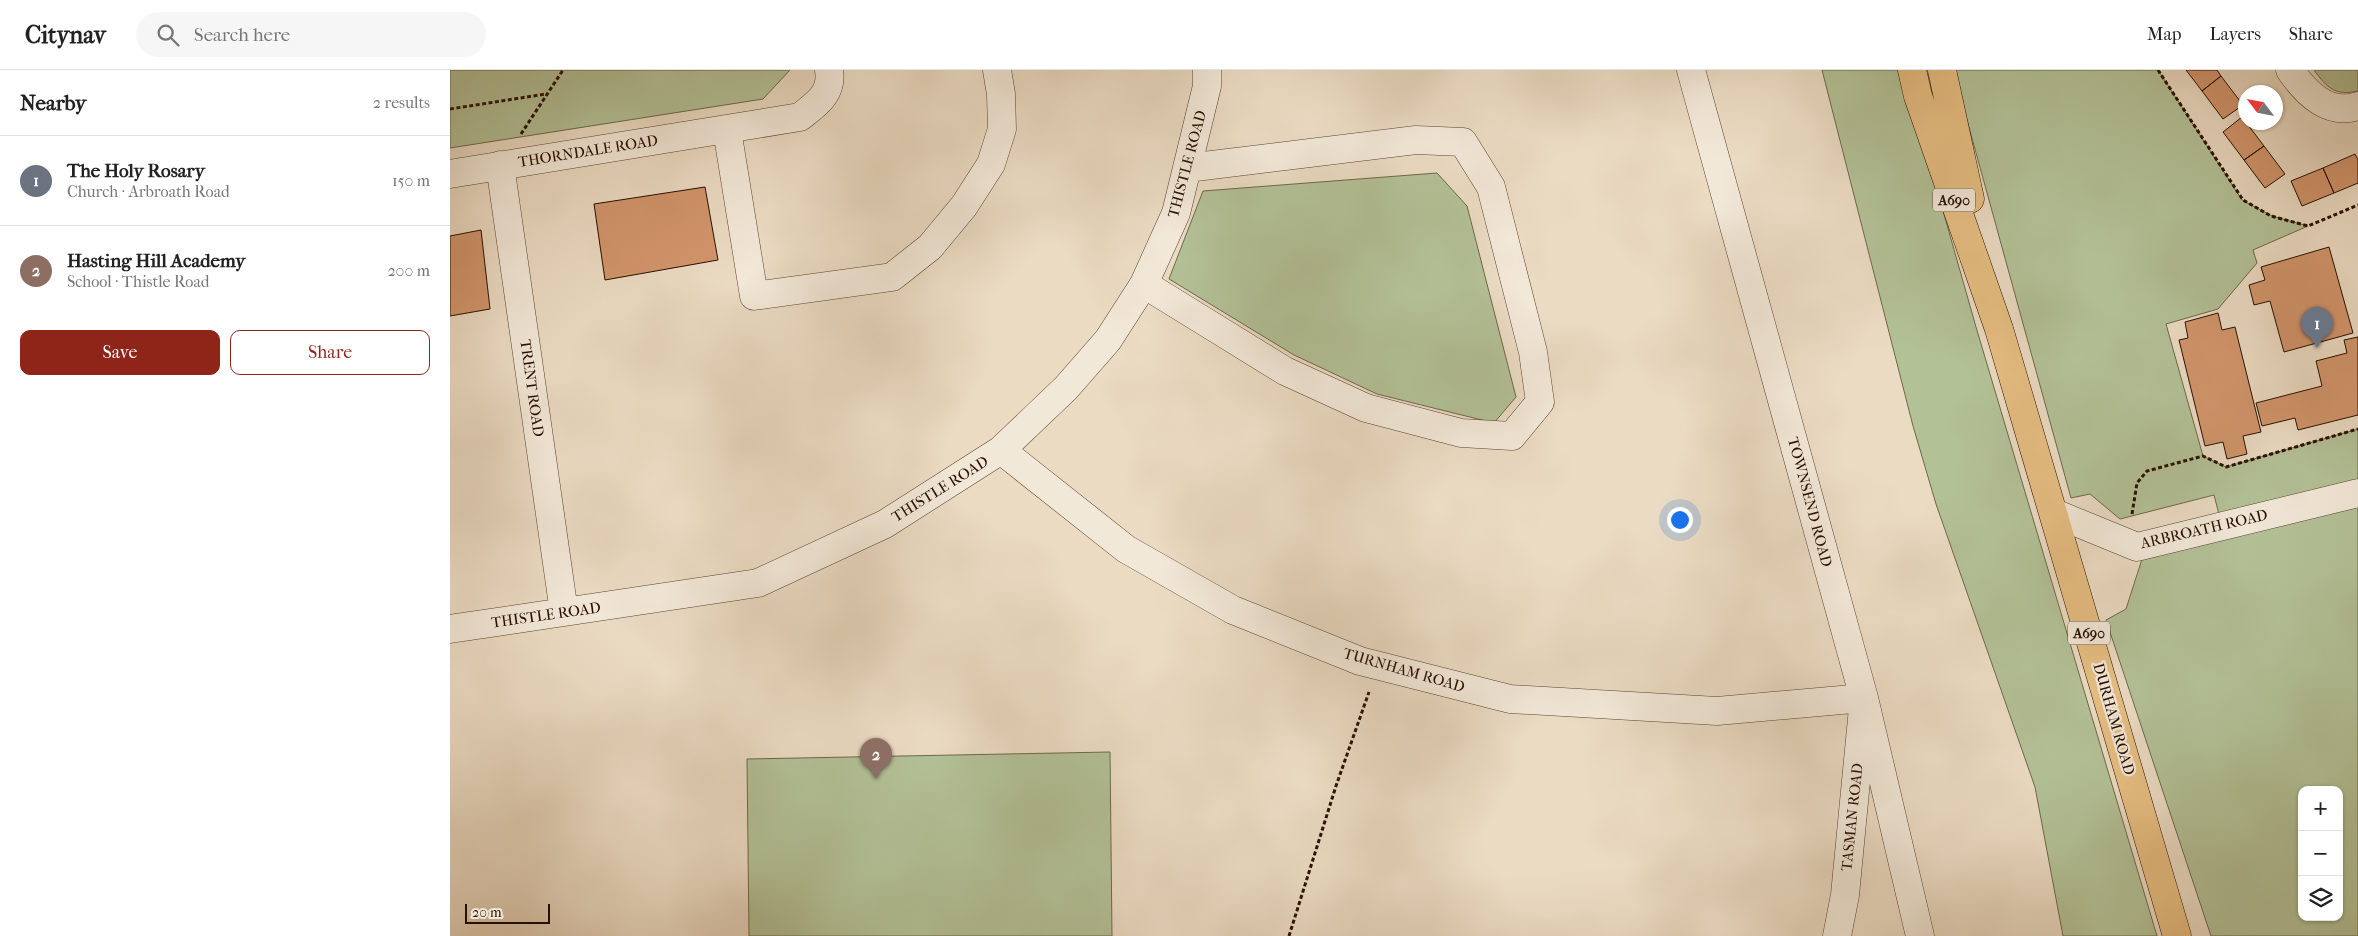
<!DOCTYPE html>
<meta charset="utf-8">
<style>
body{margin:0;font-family:"IM FELL French Canon",serif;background:#f6f6f6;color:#222}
.controls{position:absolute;right:15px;bottom:15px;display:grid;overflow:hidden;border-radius:10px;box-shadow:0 1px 4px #0004}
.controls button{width:45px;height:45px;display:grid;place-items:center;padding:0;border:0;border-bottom:1px solid #e0e0e0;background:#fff;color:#222;font:25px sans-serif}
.compass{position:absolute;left:1788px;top:15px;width:45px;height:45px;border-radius:50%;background:#fff;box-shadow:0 1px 4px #0004;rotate:302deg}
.scale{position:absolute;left:15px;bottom:12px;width:85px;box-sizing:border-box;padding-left:5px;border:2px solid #280f00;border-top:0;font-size:14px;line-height:18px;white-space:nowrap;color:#280f00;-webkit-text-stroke:4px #f2e8d8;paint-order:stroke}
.you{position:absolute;left:1229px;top:449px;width:18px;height:18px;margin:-12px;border:4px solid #fff;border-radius:50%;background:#1a73e8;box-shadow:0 0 0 8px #1a73e833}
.badge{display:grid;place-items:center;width:32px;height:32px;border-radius:50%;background:#8f2418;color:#fff;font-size:16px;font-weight:700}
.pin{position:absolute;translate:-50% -41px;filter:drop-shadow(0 1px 2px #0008)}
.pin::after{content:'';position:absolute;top:26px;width:18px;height:15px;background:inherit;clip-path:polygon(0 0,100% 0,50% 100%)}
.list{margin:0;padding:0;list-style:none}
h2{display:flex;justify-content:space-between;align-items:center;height:65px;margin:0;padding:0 20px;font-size:21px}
h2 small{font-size:16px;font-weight:400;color:#767676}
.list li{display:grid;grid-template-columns:32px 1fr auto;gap:15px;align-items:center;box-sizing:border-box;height:90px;padding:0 20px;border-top:1px solid #e0e0e0}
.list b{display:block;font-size:19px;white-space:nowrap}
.list p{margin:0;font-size:16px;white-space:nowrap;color:#767676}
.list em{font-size:16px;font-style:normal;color:#767676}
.actions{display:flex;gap:10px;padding:15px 20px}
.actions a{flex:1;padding:11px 0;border:1px solid #8f2418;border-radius:10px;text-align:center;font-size:18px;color:#8f2418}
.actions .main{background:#8f2418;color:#fff}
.icon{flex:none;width:28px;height:28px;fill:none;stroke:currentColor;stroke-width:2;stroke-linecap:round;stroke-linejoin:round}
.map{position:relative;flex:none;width:1908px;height:866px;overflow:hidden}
header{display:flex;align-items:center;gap:30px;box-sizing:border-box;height:70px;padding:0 25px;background:#fff;border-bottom:1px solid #e0e0e0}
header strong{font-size:24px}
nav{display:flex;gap:28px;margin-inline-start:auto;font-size:18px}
.search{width:350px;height:45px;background:#f6f6f6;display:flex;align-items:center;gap:12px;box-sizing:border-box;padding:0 18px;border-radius:28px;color:#767676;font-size:19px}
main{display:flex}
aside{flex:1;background:#fff}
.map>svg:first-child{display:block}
</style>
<header>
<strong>Citynav</strong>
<div class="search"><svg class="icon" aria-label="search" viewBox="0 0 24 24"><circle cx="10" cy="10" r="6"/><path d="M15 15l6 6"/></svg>Search here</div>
<nav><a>Map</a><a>Layers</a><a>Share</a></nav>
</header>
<main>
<aside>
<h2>Nearby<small>2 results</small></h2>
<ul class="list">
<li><span class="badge" style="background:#6b7280">1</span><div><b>The Holy Rosary</b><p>Church · Arbroath Road</p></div><em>150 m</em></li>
<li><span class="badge" style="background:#8d6e63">2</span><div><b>Hasting Hill Academy</b><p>School · Thistle Road</p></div><em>200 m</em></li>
</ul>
<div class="actions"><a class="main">Save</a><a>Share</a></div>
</aside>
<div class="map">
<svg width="1908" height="866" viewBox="0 0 1908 866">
<rect width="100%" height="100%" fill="#ebdbc3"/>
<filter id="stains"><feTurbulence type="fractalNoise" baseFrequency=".004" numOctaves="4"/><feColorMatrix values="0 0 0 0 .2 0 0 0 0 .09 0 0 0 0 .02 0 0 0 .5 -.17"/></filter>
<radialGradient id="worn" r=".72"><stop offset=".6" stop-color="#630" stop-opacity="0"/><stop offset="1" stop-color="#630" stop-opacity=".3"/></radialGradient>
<path fill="#b3c197" stroke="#6e684c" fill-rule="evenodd" d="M 0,0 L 340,0 L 313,29 L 0,78 Z
M 1372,0 L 1453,0 L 1526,257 L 1707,866 L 1613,866 L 1585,717 L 1486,434 L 1463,356 Z
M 1506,0 L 1708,0 L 1792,130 L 1822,146 L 1858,156 L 1803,180 L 1807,193 L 1768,239 L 1716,254 L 1753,386 L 1776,397 L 1908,359 L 1908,423 L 1772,456 L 1764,425 L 1670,449 L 1640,424 L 1621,428 L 1509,21 Z
M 1864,0 L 1908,0 L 1908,21 C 1885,26 1877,18 1864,0 Z
M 987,103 L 1017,136 L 1066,327 L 1044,353 L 927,324 L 844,285 L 719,209 L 753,121 Z
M 1908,434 L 1908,866 L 1761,866 L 1656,550 L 1676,539 L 1692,489 ZM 1852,720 L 1889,720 L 1889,847 L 1852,847 Z
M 660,682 L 662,866 L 299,866 L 297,689 Z"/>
<path fill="#d2956c" stroke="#280f00" d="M 1736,0 L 1767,0 L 1771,6 L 1752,21 Z
M 1771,6 L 1793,35 L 1773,49 L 1752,21 Z
M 1792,47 L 1814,76 L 1794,90 L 1773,62 Z
M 1814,76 L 1835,104 L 1815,118 L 1794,90 Z
M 1905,84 L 1908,90 L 1908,113 L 1884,123 L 1873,98 Z
M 1873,98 L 1884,123 L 1852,136 L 1841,111 Z
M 255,117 L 268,190 L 155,210 L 144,134 Z
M 31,160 L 40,239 L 0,246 L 0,166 Z
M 1879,177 L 1903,263 L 1834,282 L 1820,231 L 1804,235 L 1799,215 L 1815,210 L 1811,197 Z
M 1768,243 L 1772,260 L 1785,257 L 1811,362 L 1793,366 L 1797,384 L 1777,389 L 1773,372 L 1755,376 L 1729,270 L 1738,268 L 1735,252 Z
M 1908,267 L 1908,345 L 1848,360 L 1845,348 L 1812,356 L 1806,333 L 1872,316 L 1866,291 L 1897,283 L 1894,270 Z"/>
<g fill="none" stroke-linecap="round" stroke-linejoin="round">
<defs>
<path id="minor" d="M 1241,0 L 1414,628 L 1470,866
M 1840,0 C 1856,23 1878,46 1908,36
M 277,60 L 304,226 L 442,207 L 480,177 L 514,136 L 541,94 L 552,59 L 551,24 L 547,0
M 50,95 L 114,542
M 0,104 L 350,47 C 366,34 383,24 379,0
M 694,214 L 835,301 L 916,338 L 1011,363 L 1062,366 L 1090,332 L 1083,282 L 1041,117 L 1013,72 L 966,70 L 737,98
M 551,380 L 676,479 L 783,540 L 910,591 L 1060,629 L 1267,641 L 1414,628 L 1395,825 L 1387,866
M 1604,443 L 1687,477 L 1908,423
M 0,559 L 308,513 L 435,454 L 551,380 L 616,318 L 658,270 L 694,214 L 726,143 L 757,16 L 757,0"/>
<path id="highway" d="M 1462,0 L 1468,26 L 1549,259 L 1727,866
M 1492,0 L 1520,129"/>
</defs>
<use href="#minor" stroke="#594231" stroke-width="29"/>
<use href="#highway" stroke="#280f00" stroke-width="29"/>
<path stroke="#280f00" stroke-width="3" stroke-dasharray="4 2.5" stroke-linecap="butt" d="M 1708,0 L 1793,130 L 1821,146 L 1858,156 L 1908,135
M 0,39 L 96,24
M 71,64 L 113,0
M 1682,444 L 1687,413 L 1697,401 L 1753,386 L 1776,397 L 1908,359
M 839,866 L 886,716 L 919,622"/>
<use href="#minor" stroke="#f2e8d8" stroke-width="28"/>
<use href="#highway" stroke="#e6be82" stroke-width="28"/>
</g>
<g text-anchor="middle" stroke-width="4.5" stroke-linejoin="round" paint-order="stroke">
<g fill="#f2e8d8" stroke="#655041" stroke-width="1">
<rect x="1483" y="118.5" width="42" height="23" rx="4"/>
<rect x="1618" y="551.5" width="42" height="23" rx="4"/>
</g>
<g font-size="14" font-weight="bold" fill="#280f00">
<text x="1504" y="135">A690</text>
<text x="1639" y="568">A690</text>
</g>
<g font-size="15" fill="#280f00" stroke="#f2e8d8">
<text transform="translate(138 81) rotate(-9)" y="5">THORNDALE ROAD</text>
<text transform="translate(737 94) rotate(-75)" y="5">THISTLE ROAD</text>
<text transform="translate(82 318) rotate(82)" y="5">TRENT ROAD</text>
<text transform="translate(490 419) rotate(-32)" y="5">THISTLE ROAD</text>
<text transform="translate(1360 432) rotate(75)" y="5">TOWNSEND ROAD</text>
<text transform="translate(1754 459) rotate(-13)" y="5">ARBROATH ROAD</text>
<text transform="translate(96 545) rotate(-8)" y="5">THISTLE ROAD</text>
<text transform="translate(954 600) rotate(16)" y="5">TURNHAM ROAD</text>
<text transform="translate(1664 649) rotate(74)" y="5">DURHAM ROAD</text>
<text transform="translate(1402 747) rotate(-84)" y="5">TASMAN ROAD</text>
</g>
</g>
<rect width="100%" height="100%" filter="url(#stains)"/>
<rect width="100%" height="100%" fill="url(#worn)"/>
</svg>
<div class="controls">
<button>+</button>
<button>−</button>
<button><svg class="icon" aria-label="layers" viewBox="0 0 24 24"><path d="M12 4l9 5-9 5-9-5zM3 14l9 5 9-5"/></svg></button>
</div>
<svg class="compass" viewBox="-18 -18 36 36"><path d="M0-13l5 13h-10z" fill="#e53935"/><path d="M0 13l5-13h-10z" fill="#767676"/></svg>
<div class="scale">20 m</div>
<div class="you"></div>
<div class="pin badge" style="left:1867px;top:278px;background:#6b7280">1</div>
<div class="pin badge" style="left:426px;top:709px;background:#8d6e63">2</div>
</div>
</main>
